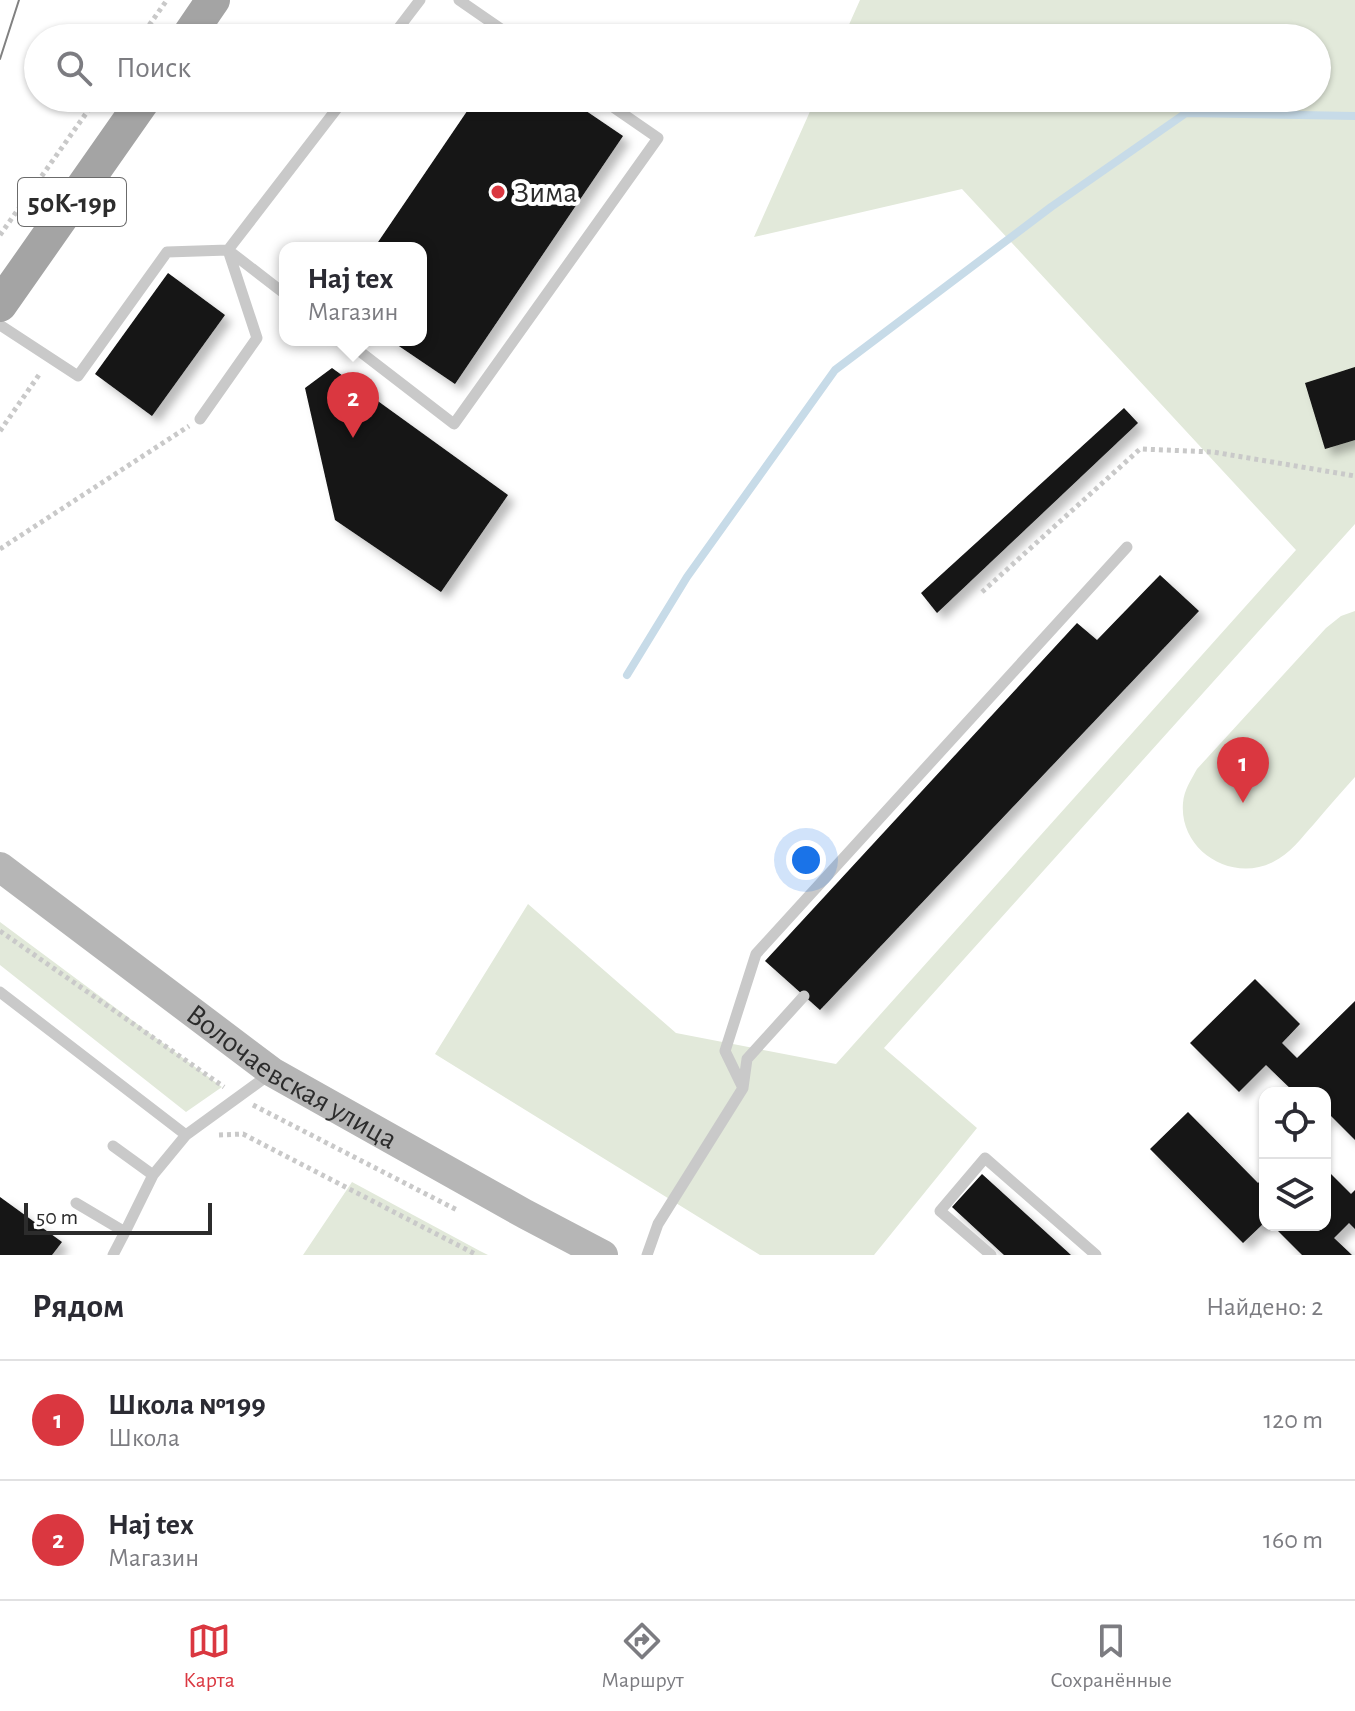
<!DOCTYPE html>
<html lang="ru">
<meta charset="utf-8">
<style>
body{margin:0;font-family:"Alegreya Sans",sans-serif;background:#f2f2f3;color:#2b2b33}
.controls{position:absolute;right:24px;bottom:24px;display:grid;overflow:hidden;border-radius:16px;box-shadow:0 2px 6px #0004}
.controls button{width:72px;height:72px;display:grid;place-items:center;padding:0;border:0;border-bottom:2px solid #e1e1e2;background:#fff;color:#2b2b33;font:40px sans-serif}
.scale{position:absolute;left:24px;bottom:20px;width:188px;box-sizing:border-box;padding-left:8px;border:4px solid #2c2c2c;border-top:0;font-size:22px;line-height:28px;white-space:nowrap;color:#2c2c2c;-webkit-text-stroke:6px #fff;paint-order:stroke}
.you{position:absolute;left:806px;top:860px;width:28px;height:28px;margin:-20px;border:6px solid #fff;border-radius:50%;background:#1a73e8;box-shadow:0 0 0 12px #1a73e833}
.badge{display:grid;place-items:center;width:52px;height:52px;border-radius:50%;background:#da3740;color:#fff;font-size:26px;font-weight:700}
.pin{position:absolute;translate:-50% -66px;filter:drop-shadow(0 2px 4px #0008)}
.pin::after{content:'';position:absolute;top:42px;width:28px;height:24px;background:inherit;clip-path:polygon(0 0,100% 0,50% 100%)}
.popup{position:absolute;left:279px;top:242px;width:148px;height:104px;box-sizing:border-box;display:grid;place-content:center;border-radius:16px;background:#fff;filter:drop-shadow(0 2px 6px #0005);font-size:26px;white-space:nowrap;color:#7c7c81}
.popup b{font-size:30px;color:#2b2b33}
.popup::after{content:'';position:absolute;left:50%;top:100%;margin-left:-16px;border:16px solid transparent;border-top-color:#fff}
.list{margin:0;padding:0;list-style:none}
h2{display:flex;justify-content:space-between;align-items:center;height:104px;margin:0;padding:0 32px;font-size:34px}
h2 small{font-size:26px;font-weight:400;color:#7c7c81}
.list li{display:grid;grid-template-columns:52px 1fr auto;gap:24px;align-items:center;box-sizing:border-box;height:120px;padding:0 32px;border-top:2px solid #e1e1e2}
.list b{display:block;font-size:30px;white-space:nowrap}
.list p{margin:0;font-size:26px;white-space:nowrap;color:#7c7c81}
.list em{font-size:26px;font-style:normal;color:#7c7c81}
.icon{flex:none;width:44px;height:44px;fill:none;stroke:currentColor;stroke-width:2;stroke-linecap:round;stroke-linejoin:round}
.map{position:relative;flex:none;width:1355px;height:1255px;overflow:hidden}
.search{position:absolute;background:#fff;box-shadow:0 2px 6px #0004;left:24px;right:24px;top:24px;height:88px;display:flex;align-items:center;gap:20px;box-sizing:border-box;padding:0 28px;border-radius:44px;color:#7c7c81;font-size:30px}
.sheet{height:344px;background:#fff}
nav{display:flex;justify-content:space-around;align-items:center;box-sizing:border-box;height:112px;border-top:2px solid #e1e1e2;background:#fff;font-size:22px;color:#7c7c81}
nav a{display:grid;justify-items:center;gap:4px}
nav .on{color:#da3740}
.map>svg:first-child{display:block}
</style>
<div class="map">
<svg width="1355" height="1255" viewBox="0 0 1355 1255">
<defs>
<filter id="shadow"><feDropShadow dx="7" dy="7" stdDeviation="4" flood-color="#0004"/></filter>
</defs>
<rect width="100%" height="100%" fill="#fff"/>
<path fill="#e2e9da" d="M 860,0 L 1355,0 L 1355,524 L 884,1048 L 977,1128 L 874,1255 L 760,1255 L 435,1054 L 528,904 L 676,1033 L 836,1064 L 1296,550 L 962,189 L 754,237 L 816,98 L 1317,98 L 1317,38 L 843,38 Z
M 1355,611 L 1355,777 C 1341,793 1327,808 1314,824 C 1302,837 1290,854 1273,862 C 1232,883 1179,851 1183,803 C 1184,790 1191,780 1197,769 L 1326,628 L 1341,616 Z
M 0,922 L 222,1087 L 186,1112 L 0,965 Z
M 352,1182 L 480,1251 L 488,1255 L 303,1255 Z"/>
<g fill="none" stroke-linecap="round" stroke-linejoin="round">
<path stroke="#c7dbe8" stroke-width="8" d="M 627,675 L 687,577 L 835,370 L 1051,207 L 1186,113 L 1355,116"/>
</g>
<path fill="#131313" filter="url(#shadow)" d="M 476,98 L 567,98 L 623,136 L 455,384 L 390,340 L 421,340 L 421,248 L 374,248 Z
M 168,273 L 225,315 L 152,416 L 95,374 Z
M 1355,367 L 1355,440 L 1325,449 L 1305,383 Z
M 332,368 L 508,495 L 441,592 L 335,520 L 305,388 Z
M 1124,408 L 1138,423 L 937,613 L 921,593 Z
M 1160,575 L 1199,611 L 820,1010 L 765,961 L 1077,623 L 1097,640 Z
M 1255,979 L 1300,1024 L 1282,1043 L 1297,1058 L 1355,1001 L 1355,1140 L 1331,1116 L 1325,1123 L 1325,1093 L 1295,1093 L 1266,1065 L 1239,1092 L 1190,1043 Z
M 1188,1112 L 1258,1183 L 1265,1176 L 1265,1222 L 1243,1243 L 1150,1149 Z
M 1325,1168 L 1351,1194 L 1355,1190 L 1355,1229 L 1349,1223 L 1334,1238 L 1352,1255 L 1302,1255 L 1272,1225 L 1325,1225 Z
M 982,1174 L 1071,1255 L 1004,1255 L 952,1207 Z
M 0,1197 L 62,1242 L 52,1255 L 0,1255 Z"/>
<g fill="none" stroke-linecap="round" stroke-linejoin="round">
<path stroke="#c9c9c9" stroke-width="5" stroke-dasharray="4 4" stroke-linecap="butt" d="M 140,38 L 167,0
M 0,235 L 97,98
M 0,431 L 41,372
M 0,549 L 189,426
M 982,592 L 1140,449 L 1213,452 L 1355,476
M 0,931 L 224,1087
M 253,1105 L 457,1210
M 219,1135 L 243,1134 L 477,1255"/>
<path stroke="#c9c9c9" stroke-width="11" d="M 459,0 L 514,38
M 391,38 L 420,0
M 0,325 L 78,376 L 167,252 L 228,250 L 285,294
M 345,340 L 454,424 L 658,138 L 600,98
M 200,419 L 257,338 L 228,250 L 345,98
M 0,992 L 186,1135
M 743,1088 L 725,1051 L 756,954 L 1127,547
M 113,1146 L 153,1175
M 76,1203 L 125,1232 L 153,1175 L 186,1135 L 270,1074
M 113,1255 L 125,1232
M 647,1255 L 658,1224 L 743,1088 L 747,1059 L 804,996
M 991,1255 L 940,1211 L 985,1158 L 1096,1255"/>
<path stroke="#b6b6b6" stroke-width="30" id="s1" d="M 0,867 L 272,1072 L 525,1214 L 603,1255"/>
<path stroke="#a4a4a4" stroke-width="34" d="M 187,38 L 213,0
M 0,305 L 145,98"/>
<path stroke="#818181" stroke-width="2" d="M 0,59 L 19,0"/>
</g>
<circle fill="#da3740" stroke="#fff" stroke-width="3" cx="498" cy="192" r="8"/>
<g text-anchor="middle" stroke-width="8" stroke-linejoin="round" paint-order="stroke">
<rect fill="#fff" stroke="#6b6b6b" stroke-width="2" x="18" y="178" width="108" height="48" rx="6"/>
<g font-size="28" font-weight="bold" fill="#2c2c2c">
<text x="72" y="212">50К-19р</text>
</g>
<g font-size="30" fill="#2c2c2c" stroke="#fff" text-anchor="start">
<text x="514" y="202">Зима</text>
</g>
<g font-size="30" fill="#2c2c2c" stroke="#fff">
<text dy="10" stroke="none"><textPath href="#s1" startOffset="360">Волочаевская улица</textPath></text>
</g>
</g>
</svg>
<div class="controls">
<button><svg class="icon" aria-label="locate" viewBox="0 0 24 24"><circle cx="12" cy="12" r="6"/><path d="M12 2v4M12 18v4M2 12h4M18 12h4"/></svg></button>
<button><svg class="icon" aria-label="layers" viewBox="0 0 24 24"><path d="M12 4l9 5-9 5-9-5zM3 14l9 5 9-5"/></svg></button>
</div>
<div class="scale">50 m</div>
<div class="you"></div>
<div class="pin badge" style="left:1243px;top:803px">1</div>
<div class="pin badge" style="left:353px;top:438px">2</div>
<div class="popup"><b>Haj tex</b>Магазин</div>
<div class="search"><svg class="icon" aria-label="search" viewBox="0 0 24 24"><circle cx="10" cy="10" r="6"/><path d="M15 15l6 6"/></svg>Поиск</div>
</div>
<section class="sheet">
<h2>Рядом<small>Найдено: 2</small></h2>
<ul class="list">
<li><span class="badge">1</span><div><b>Школа №199</b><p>Школа</p></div><em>120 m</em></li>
<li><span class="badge">2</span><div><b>Haj tex</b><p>Магазин</p></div><em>160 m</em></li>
</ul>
</section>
<nav>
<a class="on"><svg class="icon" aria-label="map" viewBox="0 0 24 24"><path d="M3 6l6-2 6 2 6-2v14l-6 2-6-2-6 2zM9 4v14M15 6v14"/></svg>Карта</a>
<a><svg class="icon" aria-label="directions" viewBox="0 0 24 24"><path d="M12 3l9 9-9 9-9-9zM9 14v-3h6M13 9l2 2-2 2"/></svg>Маршрут</a>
<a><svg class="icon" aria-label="saved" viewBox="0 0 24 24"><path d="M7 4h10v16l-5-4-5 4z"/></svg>Сохранённые</a>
</nav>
